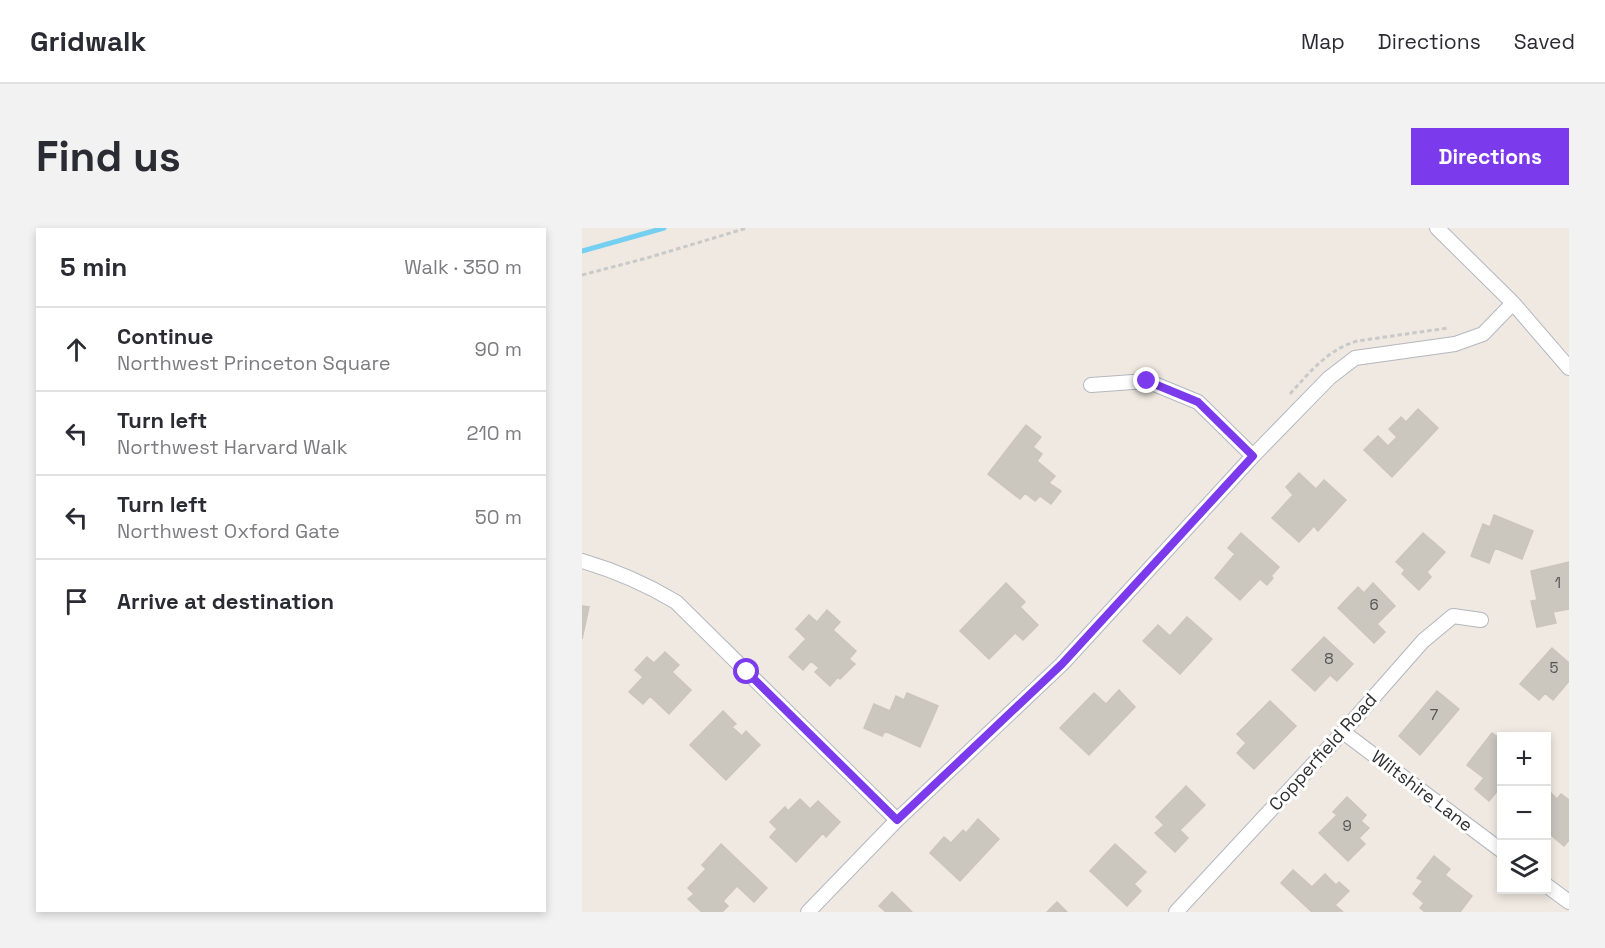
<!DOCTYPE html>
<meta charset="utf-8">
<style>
body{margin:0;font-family:"Space Grotesk",sans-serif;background:#f2f2f3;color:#2b2b33}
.controls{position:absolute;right:18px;bottom:18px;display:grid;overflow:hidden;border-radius:0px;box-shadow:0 3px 9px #0003}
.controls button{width:54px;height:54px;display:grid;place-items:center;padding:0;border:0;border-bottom:2px solid #e1e1e2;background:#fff;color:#2b2b33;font:30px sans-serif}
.stop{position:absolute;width:18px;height:18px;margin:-14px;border:4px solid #7c3aed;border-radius:50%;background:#fff}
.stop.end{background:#7c3aed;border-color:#fff;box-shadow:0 2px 6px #0008}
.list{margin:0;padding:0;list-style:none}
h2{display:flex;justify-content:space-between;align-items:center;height:78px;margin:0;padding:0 24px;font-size:26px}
h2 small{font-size:20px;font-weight:400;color:#7c7c81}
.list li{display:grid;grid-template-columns:39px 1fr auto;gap:18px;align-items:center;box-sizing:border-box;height:84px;padding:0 24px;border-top:2px solid #e1e1e2}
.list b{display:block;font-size:22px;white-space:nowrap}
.list p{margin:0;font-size:20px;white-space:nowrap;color:#7c7c81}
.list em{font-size:20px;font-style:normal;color:#7c7c81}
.icon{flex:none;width:33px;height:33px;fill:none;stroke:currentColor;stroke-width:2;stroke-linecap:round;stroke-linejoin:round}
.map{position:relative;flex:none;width:987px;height:684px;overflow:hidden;border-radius:0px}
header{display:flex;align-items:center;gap:36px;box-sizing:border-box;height:84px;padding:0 30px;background:#fff;border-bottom:2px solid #e1e1e2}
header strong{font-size:28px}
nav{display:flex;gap:33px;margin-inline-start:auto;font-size:21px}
.intro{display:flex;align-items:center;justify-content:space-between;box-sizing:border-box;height:144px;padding:0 36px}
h1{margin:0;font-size:42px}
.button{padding:15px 27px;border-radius:0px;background:#7c3aed;color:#fff;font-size:21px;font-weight:700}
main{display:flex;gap:36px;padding:0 36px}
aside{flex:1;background:#fff;border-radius:0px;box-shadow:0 3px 9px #0003}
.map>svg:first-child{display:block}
</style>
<header>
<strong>Gridwalk</strong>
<nav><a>Map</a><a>Directions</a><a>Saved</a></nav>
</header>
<div class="intro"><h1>Find us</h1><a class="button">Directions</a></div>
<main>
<aside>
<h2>5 min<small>Walk · 350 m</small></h2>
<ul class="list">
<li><svg class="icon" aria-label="ahead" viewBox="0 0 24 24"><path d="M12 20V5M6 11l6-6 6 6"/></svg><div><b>Continue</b><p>Northwest Princeton Square</p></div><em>90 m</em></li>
<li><svg class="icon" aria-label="left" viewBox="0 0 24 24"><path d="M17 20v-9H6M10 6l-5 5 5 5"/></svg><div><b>Turn left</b><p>Northwest Harvard Walk</p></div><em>210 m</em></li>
<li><svg class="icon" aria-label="left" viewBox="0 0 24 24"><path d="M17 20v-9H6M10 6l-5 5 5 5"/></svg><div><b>Turn left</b><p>Northwest Oxford Gate</p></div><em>50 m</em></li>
<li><svg class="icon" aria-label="arrive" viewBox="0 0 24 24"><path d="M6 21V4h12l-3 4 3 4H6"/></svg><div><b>Arrive at destination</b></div></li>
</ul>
</aside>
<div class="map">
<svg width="987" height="684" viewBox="0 0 987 684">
<rect width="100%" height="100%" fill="#efe9e1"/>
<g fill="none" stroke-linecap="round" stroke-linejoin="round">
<path stroke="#75cff0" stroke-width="5" d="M 0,23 L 82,0"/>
</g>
<path fill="#cbc7bf" stroke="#cbc5ba" stroke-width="1.5" d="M 836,181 L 856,200 L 810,249 L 782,222 L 796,208 L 806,218 L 815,209 L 807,201 L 819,189 L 824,194 Z
M 444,197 L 459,209 L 451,219 L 460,226 L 455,233 L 473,248 L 467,255 L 479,263 L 469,276 L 458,268 L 453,273 L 443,265 L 438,271 L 406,246 Z
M 717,245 L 734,261 L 742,252 L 764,272 L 736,303 L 732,298 L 717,314 L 690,290 L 711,267 L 704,259 Z
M 912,287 L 951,303 L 940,331 L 913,320 L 907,335 L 889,328 L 901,296 L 908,299 Z
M 659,305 L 697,339 L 689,348 L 691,350 L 685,357 L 678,351 L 658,372 L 633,350 L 653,326 L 646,320 Z
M 841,305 L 863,324 L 845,344 L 849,349 L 837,362 L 820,346 L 823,342 L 814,334 Z
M 987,334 L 987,381 L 971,384 L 974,395 L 955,399 L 949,373 L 955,372 L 949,343 Z
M 424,355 L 443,374 L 438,379 L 456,397 L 441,412 L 433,405 L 407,431 L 378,403 Z
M 791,355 L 813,378 L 795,396 L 803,404 L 792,415 L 756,380 L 776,359 L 782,365 Z
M 0,378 L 7,379 L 0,411 Z
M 245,382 L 258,394 L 251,402 L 274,423 L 267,431 L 273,436 L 258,451 L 256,449 L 248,458 L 233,444 L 237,440 L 229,433 L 221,442 L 207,429 L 224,411 L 214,401 L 227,387 L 235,394 Z
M 605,389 L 630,411 L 598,446 L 561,413 L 576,397 L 588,408 Z
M 742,409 L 771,436 L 755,453 L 748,447 L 733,463 L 710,442 Z
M 970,420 L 987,435 L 987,453 L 971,472 L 963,465 L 957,472 L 938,456 Z
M 83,424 L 97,437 L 90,444 L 109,462 L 87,486 L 68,468 L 61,476 L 47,464 L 61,449 L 53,442 L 65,429 L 72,435 Z
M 537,462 L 553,479 L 507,527 L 478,500 L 512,465 L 524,476 Z
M 855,463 L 877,481 L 838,527 L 817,508 Z
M 325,465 L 356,478 L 338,519 L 303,503 L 300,508 L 282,500 L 292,476 L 308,483 L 314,468 L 322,472 Z
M 688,473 L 714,498 L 672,541 L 655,525 L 664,515 L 655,506 Z
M 141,483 L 154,496 L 150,499 L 160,508 L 164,503 L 178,517 L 144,552 L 108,517 Z
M 910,505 L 920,512 L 920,557 L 907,573 L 893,561 L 902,550 L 885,537 Z
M 604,558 L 623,577 L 598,602 L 606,610 L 593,624 L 573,605 L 582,597 L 574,589 Z
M 968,564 L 975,571 L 979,566 L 987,572 L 987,612 L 982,618 L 964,603 L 964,568 Z
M 765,569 L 784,587 L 779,593 L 787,600 L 777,610 L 783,616 L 766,633 L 737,605 L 755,587 L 751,584 Z
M 218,571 L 228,581 L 236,573 L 258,594 L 244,609 L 241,605 L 214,634 L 188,609 L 195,601 L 188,594 L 203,579 L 206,583 Z
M 396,591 L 417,611 L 378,653 L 348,625 L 362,609 L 369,615 L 381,602 L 384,605 Z
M 139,616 L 185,660 L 172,674 L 155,658 L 141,673 L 146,678 L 140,684 L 120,684 L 106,671 L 112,666 L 106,660 L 124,641 L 120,637 Z
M 533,616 L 564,644 L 552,656 L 559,663 L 545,678 L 508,643 Z
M 852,628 L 868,641 L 863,647 L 890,668 L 878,684 L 843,684 L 838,680 L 842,675 L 831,666 L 841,653 L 835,650 Z
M 711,642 L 730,659 L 743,646 L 754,657 L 757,654 L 767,663 L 753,677 L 760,683 L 730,684 L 699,655 Z
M 310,664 L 330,684 L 304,684 L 297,678 Z
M 475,674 L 485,684 L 465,684 Z"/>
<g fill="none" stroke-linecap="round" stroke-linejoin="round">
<defs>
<path id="minor" d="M 855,0 L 931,75 L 987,140
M 509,157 L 565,153 L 616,174 L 671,228
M 0,333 C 34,343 64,356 94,374 L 315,592
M 761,504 L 920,623
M 964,657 L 987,674
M 226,684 L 315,592 L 480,436 L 671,228 L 747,150 L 773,130 L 873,116 L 901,106 L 931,75
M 594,684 L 761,504 L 841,413 L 871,388 L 899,392"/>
</defs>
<use href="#minor" stroke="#b4b7c1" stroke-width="16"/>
<path stroke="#c9c9c9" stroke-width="3" stroke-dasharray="4.5 3" stroke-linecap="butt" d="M 0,47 L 65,30 L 165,0
M 708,166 C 728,144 745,122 775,113 L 866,100"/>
<use href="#minor" stroke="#fff" stroke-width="14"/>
</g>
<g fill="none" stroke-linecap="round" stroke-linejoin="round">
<path stroke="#7c3aed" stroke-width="8" d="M 165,444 L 315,592 L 480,436 L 671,228 L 616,174 L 565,153"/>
</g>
<g text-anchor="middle" stroke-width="6" stroke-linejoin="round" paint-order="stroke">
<g font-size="15" fill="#555452">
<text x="976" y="360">1</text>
<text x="792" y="382">6</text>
<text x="747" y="436">8</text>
<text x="972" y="445">5</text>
<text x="852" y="492">7</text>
<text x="765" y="603">9</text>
</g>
<g font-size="18" fill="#2e2e2e" stroke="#fff">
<text transform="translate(741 524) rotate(-48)" y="6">Copperfield Road</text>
<text transform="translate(840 563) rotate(37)" y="6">Wiltshire Lane</text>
</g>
</g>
</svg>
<div class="controls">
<button>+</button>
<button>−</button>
<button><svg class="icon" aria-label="layers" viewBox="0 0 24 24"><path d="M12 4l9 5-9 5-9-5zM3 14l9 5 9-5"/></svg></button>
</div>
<div class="stop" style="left:165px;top:444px"></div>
<div class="stop end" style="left:565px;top:153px"></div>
</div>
</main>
